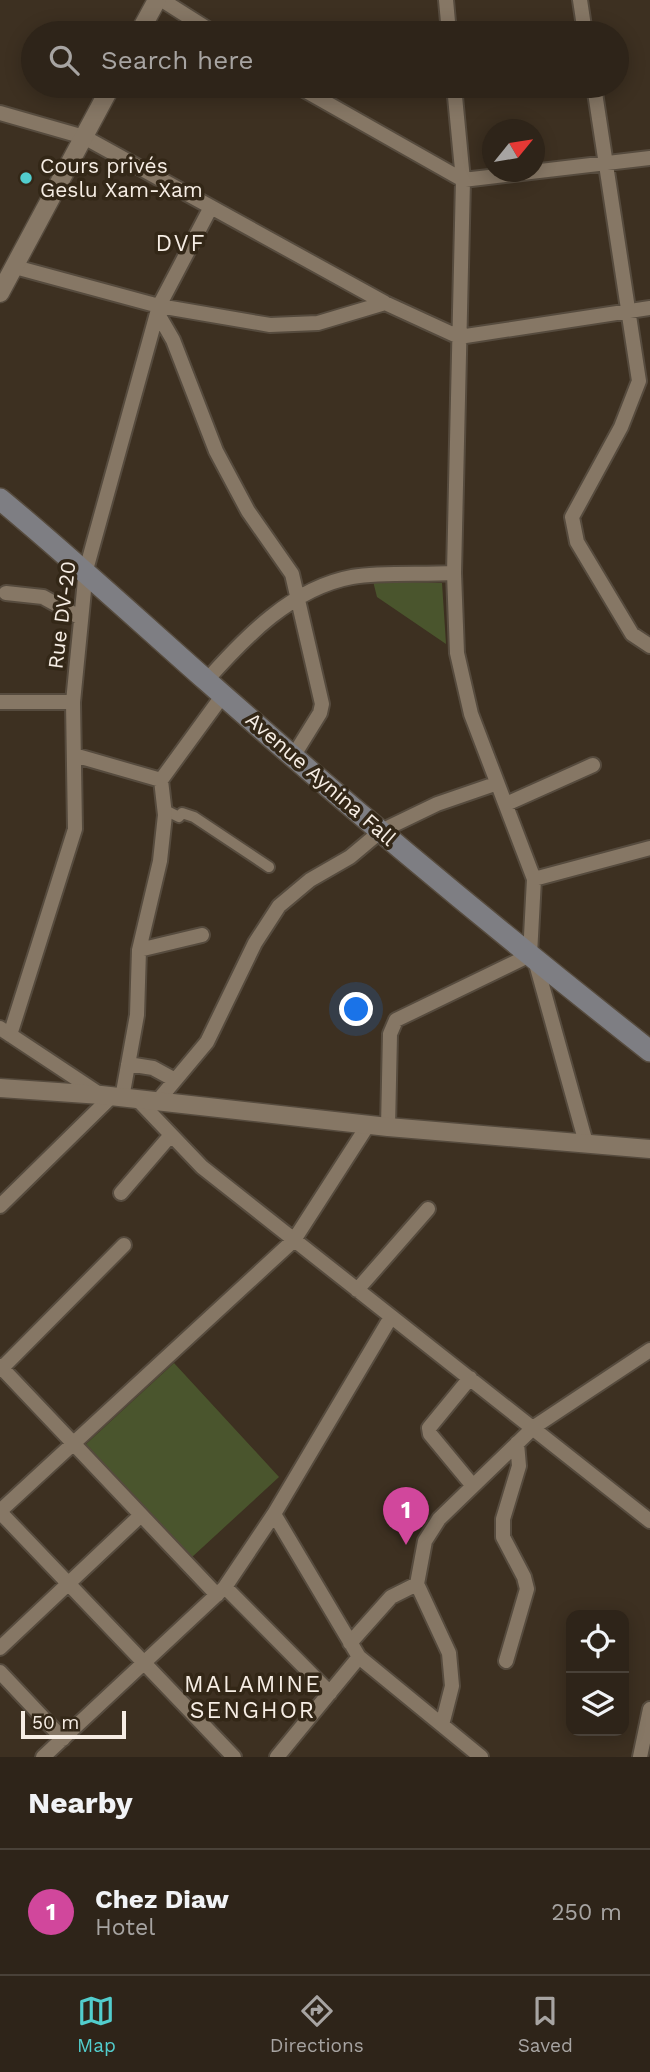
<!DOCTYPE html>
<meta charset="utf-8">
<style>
body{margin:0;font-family:"Work Sans",sans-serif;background:#3a3026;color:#f1f3f6}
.controls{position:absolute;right:21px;bottom:21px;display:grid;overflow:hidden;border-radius:14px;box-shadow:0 4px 18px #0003}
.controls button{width:63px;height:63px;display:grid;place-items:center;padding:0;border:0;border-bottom:2px solid #494138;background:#2e2419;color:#f1f3f6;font:35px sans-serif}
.compass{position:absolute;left:482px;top:119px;width:63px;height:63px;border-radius:50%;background:#2e2419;box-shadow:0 4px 18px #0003;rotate:60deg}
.scale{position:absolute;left:21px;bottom:18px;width:105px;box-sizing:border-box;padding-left:7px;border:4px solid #f6ede4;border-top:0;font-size:19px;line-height:24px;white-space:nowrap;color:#f6ede4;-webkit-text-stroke:5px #332717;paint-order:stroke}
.you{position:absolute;left:357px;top:1010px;width:24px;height:24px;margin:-18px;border:5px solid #fff;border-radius:50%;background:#1a73e8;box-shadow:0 0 0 10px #1a73e833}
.badge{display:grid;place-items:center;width:46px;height:46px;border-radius:50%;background:#52cdcd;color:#fff;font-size:23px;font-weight:700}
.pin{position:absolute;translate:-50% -58px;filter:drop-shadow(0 2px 4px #0008)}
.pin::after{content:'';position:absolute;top:37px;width:24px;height:21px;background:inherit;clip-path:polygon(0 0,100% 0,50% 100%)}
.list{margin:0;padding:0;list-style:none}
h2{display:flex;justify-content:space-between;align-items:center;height:91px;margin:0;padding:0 28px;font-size:30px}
h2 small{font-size:23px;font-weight:400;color:#a7a4a2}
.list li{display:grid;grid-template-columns:46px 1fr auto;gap:21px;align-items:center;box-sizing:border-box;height:126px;padding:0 28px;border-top:2px solid #494138}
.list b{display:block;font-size:26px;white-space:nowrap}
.list p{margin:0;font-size:23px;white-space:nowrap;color:#a7a4a2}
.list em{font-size:23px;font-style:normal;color:#a7a4a2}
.icon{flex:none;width:38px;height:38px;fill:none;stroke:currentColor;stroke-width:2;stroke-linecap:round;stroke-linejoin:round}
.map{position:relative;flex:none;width:650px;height:1757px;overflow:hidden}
.search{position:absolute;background:#2e2419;box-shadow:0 4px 18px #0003;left:21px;right:21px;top:21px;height:77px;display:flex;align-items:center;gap:18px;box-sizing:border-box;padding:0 24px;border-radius:38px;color:#a7a4a2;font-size:26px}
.sheet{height:217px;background:#2e2419}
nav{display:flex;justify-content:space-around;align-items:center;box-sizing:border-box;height:98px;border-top:2px solid #494138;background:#2e2419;font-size:19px;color:#a7a4a2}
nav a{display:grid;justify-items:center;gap:4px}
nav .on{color:#52cdcd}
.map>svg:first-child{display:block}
</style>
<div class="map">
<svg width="650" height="1757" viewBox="0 0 650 1757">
<rect width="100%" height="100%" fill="#3d3021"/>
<path fill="#4a552d" d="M 373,581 L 442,583 L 446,644 L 377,597 Z
M 174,1363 L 279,1477 L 191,1558 L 86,1444 Z"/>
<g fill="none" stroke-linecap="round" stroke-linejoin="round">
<defs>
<path id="pedestrian" d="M 165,810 L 179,817 L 182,813 L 194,817 L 269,867"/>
<path id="minor" d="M 162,0 L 214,33
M 446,0 L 449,33
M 580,0 L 585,33
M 297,86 L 463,180 L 650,158
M 594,86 L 639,381 L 621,427 L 572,517 L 577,542 L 632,634 L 650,646
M 0,113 L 84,137 L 385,303 L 459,337 L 650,308
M 211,207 L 159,306 L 270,325 L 318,323 L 385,303
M 158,314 L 173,340 L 216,451 L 248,511 L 292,574 L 322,704 L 320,713 L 294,755
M 6,593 L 43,597 L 81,618
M 206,681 C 245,637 292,588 352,577 C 384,572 421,575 454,573
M 0,702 L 73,702
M 74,755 L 161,780
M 506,804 L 593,765
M 534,879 L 650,848
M 139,950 L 202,935
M 535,960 L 586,1143
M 0,1028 L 101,1095
M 10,1035 L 75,829 L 73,702 L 86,570 L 159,306 L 15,267
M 128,1064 L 153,1068 L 175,1080
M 122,1098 L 137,1015 L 139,950 L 160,861 L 165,815 L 161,780 L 223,695
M 138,1100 L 202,1167 L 650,1521
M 156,1103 L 207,1042 L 255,943 L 279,906 L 310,880 L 350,857 L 381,831 L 437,804 L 495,784
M 388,1127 L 390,1034 L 396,1020 L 530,955 L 534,879 L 471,714 L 457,653 L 454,573 L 463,180 L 454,86
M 121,1193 L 170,1136
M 0,1206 L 112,1096
M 357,1290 L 428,1209
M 0,1366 L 217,1595
M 0,1370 L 124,1245
M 470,1378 L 429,1428 L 430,1434 L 473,1486
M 0,1511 L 294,1240 L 368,1125
M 0,1512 L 234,1757
M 274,1514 L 359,1657 L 481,1757
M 225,1587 L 330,1693
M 350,1643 L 391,1597 L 417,1584
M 0,1648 L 141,1515
M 506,1661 L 527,1589 L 524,1577 L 503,1537 L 503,1519 L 519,1466 L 517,1443
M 0,1672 L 63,1739
M 442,1725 L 452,1686 L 449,1653 L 417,1584 L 425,1541 L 439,1519 L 534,1427 L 650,1350
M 43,1757 L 225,1587 L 274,1514 L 391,1317
M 277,1757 L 359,1657
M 640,1757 L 650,1709"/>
<path id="tertiary" d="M 139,33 L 157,0
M 0,293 L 111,86
M 0,1088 L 101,1095 L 388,1127 L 650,1149"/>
<path id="secondary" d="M 0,499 C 71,558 138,620 207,681 C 351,809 499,932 650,1051"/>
</defs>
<use href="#pedestrian" stroke="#564b3e" stroke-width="14"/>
<use href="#minor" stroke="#564b3e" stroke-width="18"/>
<use href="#tertiary" stroke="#564b3e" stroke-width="21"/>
<use href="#secondary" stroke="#564b3e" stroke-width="24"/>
<use href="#pedestrian" stroke="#867765" stroke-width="10"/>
<use href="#minor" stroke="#867765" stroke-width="14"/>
<use href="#tertiary" stroke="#867765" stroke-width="18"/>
<use href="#secondary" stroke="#7e7e83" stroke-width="21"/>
</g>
<circle fill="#52cdcd" stroke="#332717" stroke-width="2.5" cx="26" cy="178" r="7"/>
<g text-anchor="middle" stroke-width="7" stroke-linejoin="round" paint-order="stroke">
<g font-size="21" fill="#f6ede4" stroke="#332717" text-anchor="start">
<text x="40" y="173">Cours privés<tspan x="40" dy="24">Geslu Xam-Xam</tspan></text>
</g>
<g font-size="21" fill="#f6ede4" stroke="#332717">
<text transform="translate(62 615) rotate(-83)" y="7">Rue DV-20</text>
<text transform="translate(321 779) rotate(41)" y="7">Avenue Aynina Fall</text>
</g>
<g font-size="23" letter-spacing="2" fill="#f6ede4" stroke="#332717">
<text x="181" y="251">DVF</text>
<text x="253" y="1692">MALAMINE<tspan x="253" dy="26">SENGHOR</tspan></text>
</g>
</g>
</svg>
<div class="controls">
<button><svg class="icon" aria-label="locate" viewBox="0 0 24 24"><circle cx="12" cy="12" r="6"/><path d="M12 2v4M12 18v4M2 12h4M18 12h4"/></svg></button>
<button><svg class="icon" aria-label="layers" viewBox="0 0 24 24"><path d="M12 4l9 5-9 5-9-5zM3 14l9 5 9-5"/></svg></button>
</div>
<svg class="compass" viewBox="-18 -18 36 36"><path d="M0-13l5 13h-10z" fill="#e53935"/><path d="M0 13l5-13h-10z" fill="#a7a4a2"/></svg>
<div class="scale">50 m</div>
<div class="you"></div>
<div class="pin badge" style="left:406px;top:1545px;background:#d1479c">1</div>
<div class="search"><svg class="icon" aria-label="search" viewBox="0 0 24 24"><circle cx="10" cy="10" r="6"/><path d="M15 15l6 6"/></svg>Search here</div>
</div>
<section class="sheet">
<h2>Nearby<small></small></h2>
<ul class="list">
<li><span class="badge" style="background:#d1479c">1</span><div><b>Chez Diaw</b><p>Hotel</p></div><em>250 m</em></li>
</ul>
</section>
<nav>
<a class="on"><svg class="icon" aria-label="map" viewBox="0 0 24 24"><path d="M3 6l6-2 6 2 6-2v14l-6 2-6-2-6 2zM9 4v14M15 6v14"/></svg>Map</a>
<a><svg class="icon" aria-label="directions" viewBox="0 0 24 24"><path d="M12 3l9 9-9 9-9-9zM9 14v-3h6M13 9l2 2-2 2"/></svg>Directions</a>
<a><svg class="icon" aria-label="saved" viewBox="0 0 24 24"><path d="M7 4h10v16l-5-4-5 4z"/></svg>Saved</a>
</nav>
